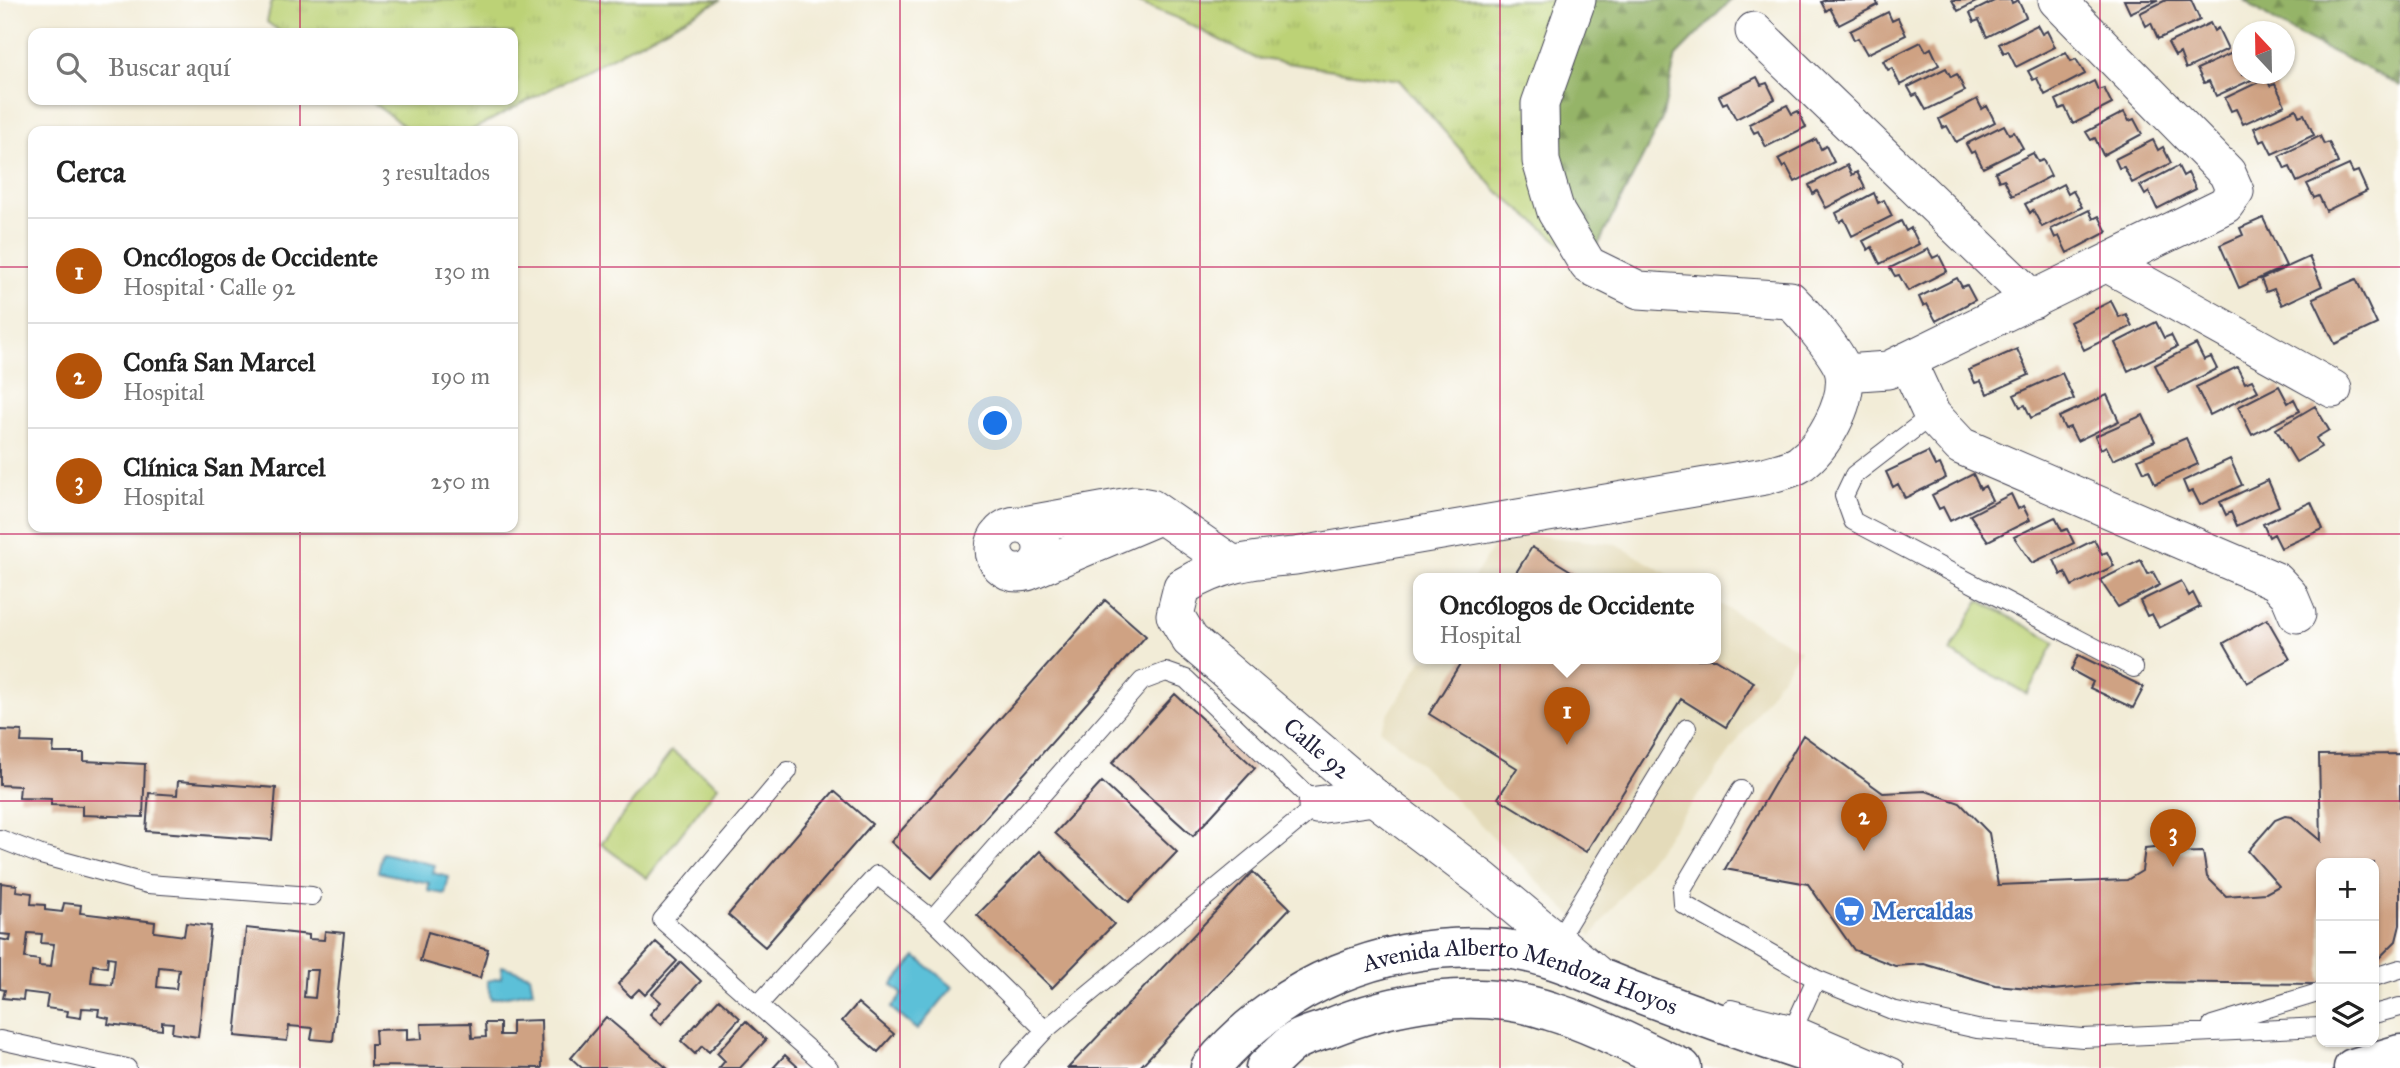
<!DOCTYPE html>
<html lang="es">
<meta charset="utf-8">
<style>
body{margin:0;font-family:"IM FELL Great Primer",serif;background:#f6f6f6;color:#222}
.controls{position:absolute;right:21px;bottom:21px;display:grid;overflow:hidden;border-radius:14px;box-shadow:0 2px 5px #0004}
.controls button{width:63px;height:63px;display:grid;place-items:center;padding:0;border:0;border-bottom:2px solid #e0e0e0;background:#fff;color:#222;font:35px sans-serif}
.compass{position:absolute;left:2232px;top:21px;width:63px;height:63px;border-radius:50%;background:#fff;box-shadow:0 2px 5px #0004;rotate:338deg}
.you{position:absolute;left:996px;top:424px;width:24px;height:24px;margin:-18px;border:5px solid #fff;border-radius:50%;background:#1a73e8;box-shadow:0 0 0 10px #1a73e833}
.badge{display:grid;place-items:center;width:46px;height:46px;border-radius:50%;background:#b45309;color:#fff;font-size:23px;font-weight:700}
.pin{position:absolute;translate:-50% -58px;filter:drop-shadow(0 2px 4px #0008)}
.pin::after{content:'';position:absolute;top:37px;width:24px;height:21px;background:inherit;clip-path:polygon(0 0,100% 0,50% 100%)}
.popup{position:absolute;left:1413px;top:573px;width:308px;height:91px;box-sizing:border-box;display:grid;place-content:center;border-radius:14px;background:#fff;filter:drop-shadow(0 2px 5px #0005);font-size:23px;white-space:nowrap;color:#767676}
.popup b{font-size:26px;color:#222}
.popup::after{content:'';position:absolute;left:50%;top:100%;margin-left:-14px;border:14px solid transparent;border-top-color:#fff}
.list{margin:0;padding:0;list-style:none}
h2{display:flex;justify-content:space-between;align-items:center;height:91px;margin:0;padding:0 28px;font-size:30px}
h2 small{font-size:23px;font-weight:400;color:#767676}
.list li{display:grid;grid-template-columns:46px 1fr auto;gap:21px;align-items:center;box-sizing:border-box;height:105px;padding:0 28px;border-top:2px solid #e0e0e0}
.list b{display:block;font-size:26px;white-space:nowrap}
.list p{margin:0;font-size:23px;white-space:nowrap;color:#767676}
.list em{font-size:23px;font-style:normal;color:#767676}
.icon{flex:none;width:38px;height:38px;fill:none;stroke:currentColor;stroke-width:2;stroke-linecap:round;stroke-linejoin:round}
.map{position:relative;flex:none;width:2400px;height:1068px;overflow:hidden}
.search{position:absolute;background:#fff;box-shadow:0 2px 5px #0004;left:28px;top:28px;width:490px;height:77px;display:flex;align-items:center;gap:18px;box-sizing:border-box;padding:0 24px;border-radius:14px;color:#767676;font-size:26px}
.panel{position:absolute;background:#fff;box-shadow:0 2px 5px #0004;left:28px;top:126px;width:490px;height:406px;border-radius:14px}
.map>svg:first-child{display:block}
</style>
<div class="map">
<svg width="2400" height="1068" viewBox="0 0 2400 1068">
<defs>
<pattern id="grass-tufts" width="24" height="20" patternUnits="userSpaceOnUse" patternTransform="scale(1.75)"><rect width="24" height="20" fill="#bcd276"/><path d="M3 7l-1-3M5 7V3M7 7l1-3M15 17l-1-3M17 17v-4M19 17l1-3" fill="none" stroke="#a1b467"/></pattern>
<pattern id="forest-firs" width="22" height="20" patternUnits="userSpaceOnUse" patternTransform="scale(1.75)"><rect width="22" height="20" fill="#95b467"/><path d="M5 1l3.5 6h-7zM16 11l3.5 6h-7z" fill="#799256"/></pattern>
</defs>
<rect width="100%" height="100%" fill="#fff"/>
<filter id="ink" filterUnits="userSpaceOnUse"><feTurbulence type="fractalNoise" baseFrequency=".0143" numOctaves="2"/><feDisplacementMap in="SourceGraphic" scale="14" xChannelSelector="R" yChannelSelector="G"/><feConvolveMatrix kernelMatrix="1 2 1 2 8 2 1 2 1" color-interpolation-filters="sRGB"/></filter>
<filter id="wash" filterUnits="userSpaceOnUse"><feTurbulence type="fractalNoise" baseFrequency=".00686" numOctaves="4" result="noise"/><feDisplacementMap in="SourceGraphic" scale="28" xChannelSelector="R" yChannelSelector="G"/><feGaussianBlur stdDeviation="1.57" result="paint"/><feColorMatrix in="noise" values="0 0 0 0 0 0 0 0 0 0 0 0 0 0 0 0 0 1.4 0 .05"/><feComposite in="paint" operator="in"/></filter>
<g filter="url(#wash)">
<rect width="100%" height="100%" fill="#f2ecd7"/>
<path fill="#e4dbba" d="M 1502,532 L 1616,544 L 1676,579 L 1473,579 Z
M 1716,602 L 1800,650 L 1723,762 L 1592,936 L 1419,763 L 1379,729 L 1423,659 L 1716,659 Z"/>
<path fill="url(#grass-tufts)" stroke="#6f7a58" stroke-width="2" d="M 272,0 L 721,0 L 470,131 L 411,131 L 369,100 L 513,100 L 513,33 L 282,33 L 267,22 Z
M 1132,0 L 1581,0 L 1588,265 L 1497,191 L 1399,80 L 1255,58 L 1177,18 Z"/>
<path fill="url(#forest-firs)" stroke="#5c6b51" stroke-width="2" d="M 1581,0 L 1731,0 L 1676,56 L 1662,119 L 1588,265 L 1541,161 Z
M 2245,0 L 2400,0 L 2400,86 C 2349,57 2290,37 2245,0 Z"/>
<path fill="#bcd276" stroke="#6f7a58" stroke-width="2" d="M 1979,600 L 2055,642 L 2027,694 L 1950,652 Z
M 672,751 L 718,786 L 647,878 L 601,844 Z"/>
<path fill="#5bc0d8" stroke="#3e718a" stroke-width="2" d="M 382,853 L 435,865 L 433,873 L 449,877 L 445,894 L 428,891 L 429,883 L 378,872 Z
M 916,957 L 953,987 L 917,1030 L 891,1008 L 902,994 L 892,985 Z
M 502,966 L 530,975 L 533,991 L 491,999 L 487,981 L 501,978 Z"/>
<g id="blocks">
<path fill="#cfa283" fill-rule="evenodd" d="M 1825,0 L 1876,0 L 1878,5 L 1839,25 L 1830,8 L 1826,11 L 1821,2 Z
M 1952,0 L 1980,0 L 1958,11 Z
M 1996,0 L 2011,0 L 2012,3 L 2018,0 L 2026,17 L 1987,37 L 1979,20 L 1974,22 L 1970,13 Z
M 2124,0 L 2158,0 L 2130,13 Z
M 2166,0 L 2191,0 L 2200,20 L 2158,39 L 2151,23 L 2146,26 L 2140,13 Z
M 1888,12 L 1892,21 L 1898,18 L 1906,35 L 1867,54 L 1858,38 L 1854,40 L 1850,31 Z
M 2210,23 L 2214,31 L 2218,28 L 2228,49 L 2186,69 L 2180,53 L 2175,56 L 2168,43 Z
M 2037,25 L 2042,34 L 2047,31 L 2055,47 L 2016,67 L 2008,51 L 2004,53 L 1999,44 Z
M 1921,42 L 1926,51 L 1931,48 L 1939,65 L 1900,85 L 1892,68 L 1888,70 L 1883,61 Z
M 2239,50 L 2242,74 L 2256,74 L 2258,77 L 2216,96 L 2209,81 L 2204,83 L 2197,69 Z
M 2066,52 L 2071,61 L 2076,59 L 2085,74 L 2045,95 L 2037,78 L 2033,80 L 2028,71 Z
M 1946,68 L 1951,77 L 1957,74 L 1965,91 L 1926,110 L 1917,94 L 1913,96 L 1908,87 Z
M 1757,77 L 1761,85 L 1767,83 L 1775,99 L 1736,119 L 1727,102 L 1723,104 L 1719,96 Z
M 2267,78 L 2270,86 L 2275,84 L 2285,105 L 2243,124 L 2236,109 L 2231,111 L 2225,98 Z
M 2094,81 L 2098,90 L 2104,88 L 2112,104 L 2073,124 L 2065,107 L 2060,109 L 2056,100 Z
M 1977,99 L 1982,109 L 1987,106 L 1995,122 L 1956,142 L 1947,126 L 1943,128 L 1939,119 Z
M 1787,105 L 1792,114 L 1798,111 L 1806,127 L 1766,147 L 1758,131 L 1754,133 L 1749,124 Z
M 2296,109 L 2299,116 L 2304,114 L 2314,135 L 2272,154 L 2265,140 L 2260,142 L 2254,128 Z
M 2124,112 L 2129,121 L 2134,119 L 2142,134 L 2103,155 L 2095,138 L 2091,140 L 2086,132 Z
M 2004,125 L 2009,134 L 2014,132 L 2023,148 L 1983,168 L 1975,151 L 1971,153 L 1966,144 Z
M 2320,136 L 2324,144 L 2329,142 L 2338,163 L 2297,182 L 2290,167 L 2285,169 L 2279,156 Z
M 1816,139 L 1821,149 L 1826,146 L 1834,162 L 1795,182 L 1786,165 L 1783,168 L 1778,159 Z
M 2153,140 L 2158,150 L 2163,147 L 2171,163 L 2132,183 L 2124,167 L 2119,168 L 2115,159 Z
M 2033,153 L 2038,162 L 2043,160 L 2051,176 L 2012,196 L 2004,179 L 1999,181 L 1995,172 Z
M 1847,165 L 1852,175 L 1857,172 L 1865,188 L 1826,208 L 1817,191 L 1813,194 L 1809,185 Z
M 2349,165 L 2353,173 L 2358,171 L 2367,191 L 2326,211 L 2319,196 L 2314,198 L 2307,184 Z
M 2178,166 L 2183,176 L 2188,173 L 2196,189 L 2157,209 L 2149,192 L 2145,195 L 2140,186 Z
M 2063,184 L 2068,194 L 2073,191 L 2082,207 L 2042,227 L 2033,210 L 2030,213 L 2025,204 Z
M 1874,193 L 1878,203 L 1884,200 L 1892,216 L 1852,236 L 1844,219 L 1840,222 L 1836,213 Z
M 2089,210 L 2093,219 L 2099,216 L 2107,232 L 2067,253 L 2059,236 L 2055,238 L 2051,229 Z
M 2263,218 L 2286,266 L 2239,288 L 2220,245 L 2243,235 L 2240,228 Z
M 1901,221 L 1906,231 L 1911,228 L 1919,244 L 1880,264 L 1872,247 L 1868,250 L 1863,241 Z
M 1928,249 L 1933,258 L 1939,255 L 1947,271 L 1908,291 L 1899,275 L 1895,276 L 1890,268 Z
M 2309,257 L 2322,286 L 2282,305 L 2274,289 L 2266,292 L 2261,279 Z
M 1957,278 L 1962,287 L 1967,285 L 1975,300 L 1936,321 L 1927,304 L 1923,306 L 1919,297 Z
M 2356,279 L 2377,324 L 2335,344 L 2313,298 Z
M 2111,301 L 2119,317 L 2126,314 L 2132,326 L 2084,350 L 2070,322 Z
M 2156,322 L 2164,338 L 2171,335 L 2177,347 L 2128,371 L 2115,343 Z
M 2196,344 L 2204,360 L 2211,357 L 2217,369 L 2169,393 L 2155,365 Z
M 2017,349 L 2029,375 L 1987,394 L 1981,381 L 1975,383 L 1969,370 Z
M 2237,367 L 2245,383 L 2252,380 L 2258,391 L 2210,415 L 2196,387 Z
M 2062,373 L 2074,399 L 2031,418 L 2025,405 L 2020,407 L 2014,395 Z
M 2279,386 L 2288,403 L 2294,399 L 2300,411 L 2252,435 L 2238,407 Z
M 2107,395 L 2119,421 L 2077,441 L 2070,427 L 2065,429 L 2059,417 Z
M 2315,406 L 2329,430 L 2316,438 L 2321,447 L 2296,462 L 2276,429 Z
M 2143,415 L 2155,441 L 2113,460 L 2106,446 L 2101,449 L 2095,436 Z
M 2186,438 L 2198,464 L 2155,484 L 2149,470 L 2144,472 L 2138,459 Z
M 1928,452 L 1935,466 L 1940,464 L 1946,478 L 1905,498 L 1898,484 L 1893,487 L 1886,472 Z
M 2230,459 L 2242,485 L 2200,505 L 2193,491 L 2188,493 L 2183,481 Z
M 1973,474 L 1980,489 L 1985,486 L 1992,500 L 1950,521 L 1943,507 L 1939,509 L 1932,495 Z
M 2268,480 L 2279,506 L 2237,526 L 2231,512 L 2226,515 L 2220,502 Z
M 2011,494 L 2018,509 L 2023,506 L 2030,520 L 1988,541 L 1970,515 Z
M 2311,502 L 2323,529 L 2281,548 L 2274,534 L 2269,537 L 2263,524 Z
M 2055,517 L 2062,531 L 2067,529 L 2074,543 L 2032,563 L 2014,537 Z
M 2094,540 L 2102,554 L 2107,552 L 2114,566 L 2072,586 L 2065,572 L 2061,575 L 2054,560 Z
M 1532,547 L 1584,579 L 1512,579 Z
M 2141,560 L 2148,574 L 2153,572 L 2160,585 L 2118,607 L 2100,580 Z
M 2181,581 L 2189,596 L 2193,593 L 2200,607 L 2159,628 L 2152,614 L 2147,616 L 2140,601 Z
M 1105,600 L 1146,636 L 932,878 L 891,842 Z
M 2267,619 L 2290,659 L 2247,683 L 2224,643 Z
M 2078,655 L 2144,687 L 2133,708 L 2090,688 L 2093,682 L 2071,670 Z
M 1463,659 L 1716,659 L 1754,682 L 1726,727 L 1681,699 L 1586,852 L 1498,798 L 1517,768 L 1429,714 Z
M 1175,694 L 1255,768 L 1193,836 L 1112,763 Z
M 0,730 L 22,731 L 21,742 L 54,743 L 53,753 L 84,753 L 84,761 L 145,764 L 143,817 L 82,815 L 82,806 L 51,805 L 51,799 L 19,798 L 20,786 L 0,785 Z
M 1803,735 L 1883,793 L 1926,791 L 1960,803 L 1989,833 L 1998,885 L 2127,880 L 2142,871 L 2145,848 L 2164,846 L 2169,853 L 2203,852 L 2207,877 L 2226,896 L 2266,893 L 2279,886 L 2248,851 L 2275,820 L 2285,816 L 2292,817 L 2321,841 L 2319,755 L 2400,754 L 2400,925 L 2396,941 L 2374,963 L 2374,863 L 2321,863 L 2321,982 L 2315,984 L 2137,982 L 2052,990 L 1995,985 L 1924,964 L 1895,966 L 1854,950 L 1808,884 L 1725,869 Z
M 178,781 L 276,788 L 272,840 L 146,831 L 149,793 L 177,795 Z
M 1102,782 L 1177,852 L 1129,902 L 1055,833 Z
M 834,791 L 872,824 L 765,947 L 728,915 Z
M 1040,851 L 1114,924 L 1052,988 L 977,915 Z
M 1253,872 L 1290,908 L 1139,1068 L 1068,1068 Z
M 1,883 L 17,885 L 16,891 L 32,893 L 31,904 L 45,905 L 45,910 L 62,912 L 64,903 L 81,905 L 80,913 L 155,922 L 154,932 L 184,936 L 186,923 L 211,926 L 198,1037 L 172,1033 L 173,1023 L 162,1022 L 162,1030 L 108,1024 L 109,1018 L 98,1016 L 99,1009 L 82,1008 L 81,1018 L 67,1016 L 68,1011 L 46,1008 L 48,995 L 24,992 L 23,1000 L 3,998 L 5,990 L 0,989 L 0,939 L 10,941 L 11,935 L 0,934 ZM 28,933 L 42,934 L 41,943 L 54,944 L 51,967 L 39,966 L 39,960 L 25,958 ZM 108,957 L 115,958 L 112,985 L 91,983 L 93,965 L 107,967 ZM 159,967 L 179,969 L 176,989 L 157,987 Z
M 246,928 L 309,935 L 309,939 L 324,940 L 325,931 L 344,933 L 333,1041 L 311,1039 L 313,1028 L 289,1026 L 287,1041 L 235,1036 ZM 306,970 L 318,970 L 315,998 L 304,997 Z
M 428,932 L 488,949 L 480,978 L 420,961 Z
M 656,942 L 677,961 L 645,995 L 639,989 L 631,997 L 618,984 Z
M 681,962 L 701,981 L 661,1024 L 650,1014 L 661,1002 L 652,994 Z
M 719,999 L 740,1018 L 709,1052 L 702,1046 L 695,1054 L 681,1041 Z
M 858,1003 L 894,1034 L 878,1052 L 842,1021 Z
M 606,1017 L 656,1059 L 667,1068 L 582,1068 L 571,1058 Z
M 541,1020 L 542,1068 L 371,1066 L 371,1045 L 376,1045 L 375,1030 L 407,1029 L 407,1040 L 422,1039 L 421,1024 L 471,1023 L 472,1038 L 486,1037 L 485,1023 L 500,1023 L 500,1035 L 512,1035 L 512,1021 Z
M 746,1021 L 766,1040 L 740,1068 L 719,1068 L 725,1061 L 717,1053 Z
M 785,1055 L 799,1068 L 773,1068 Z"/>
</g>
</g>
<g filter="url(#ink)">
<use href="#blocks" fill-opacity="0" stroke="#414052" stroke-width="2"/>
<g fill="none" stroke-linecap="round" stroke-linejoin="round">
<defs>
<path id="service" d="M 1932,415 L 1854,475 L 1844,496 L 1853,521 L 2134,668
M 788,771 L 662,920 L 829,1068
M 1741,790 L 1682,890 L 1683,904 L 1816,979 L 1892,1010 L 1977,1029 L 2083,1038 L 2321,1027
M 0,839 L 41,855 L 148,884 L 312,896
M 932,919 L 1142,681 L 1166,672 L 1186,679 L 1317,805 L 1045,1030 L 1010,1068
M 1557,941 L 1687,728
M 2374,977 L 2400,969
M 758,1005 L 877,875 L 932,919 L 1045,1030
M 1731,1009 L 1795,1025 L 1895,1068
M 2374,1014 L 2400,1007
M 1795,1025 L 1816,979
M 2212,1025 L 2321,992
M 0,1040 L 127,1068"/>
<g id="minor">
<path id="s1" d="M 1577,0 L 1540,104 L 1541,161 L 1556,212 L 1588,265 L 1639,290 L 1790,300 C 1803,313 1842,357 1844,374 C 1848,403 1824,446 1801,463 C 1792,470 1776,472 1765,476 L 1295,556 C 1250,560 1222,563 1182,587 L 1175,615 L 1190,640 L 1374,797 L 1482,879 L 1596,974"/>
<path d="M 1754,31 L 2033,300"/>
<path d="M 2108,264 L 2333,389"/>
<path d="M 1907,361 L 1932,415 L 1961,446 L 2276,581 L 2289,595 L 2297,614"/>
<path d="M 1844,373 L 1888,370 L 2225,205 L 2235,191 L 2227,173 L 2057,0"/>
<circle cx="1018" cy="549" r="24"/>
<path d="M 1024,525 L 1135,505 L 1151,508 L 1232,564"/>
<path d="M 1027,572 L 1159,516"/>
<path d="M 1317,805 L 1374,797"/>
</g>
<g id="primary">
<path id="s2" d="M 1210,1068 C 1282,983 1385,941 1497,948 C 1547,952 1592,976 1638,993 C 1709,1020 1780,1045 1853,1068"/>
<path d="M 1265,1068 C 1274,1060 1283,1050 1292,1043 C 1302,1036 1316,1033 1327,1029 C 1395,1001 1478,987 1550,1011 C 1596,1025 1638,1048 1682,1068"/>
<path d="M 2353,1068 L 2400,1054"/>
</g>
</defs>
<use href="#service" stroke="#414052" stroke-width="20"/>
<use href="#minor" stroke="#414052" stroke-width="39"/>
<use href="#primary" stroke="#414052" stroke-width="41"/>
<use href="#service" stroke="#fff" stroke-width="18"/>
<use href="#minor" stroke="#fff" stroke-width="37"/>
<use href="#primary" stroke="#fff" stroke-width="38"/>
</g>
</g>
<path fill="none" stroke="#c2185b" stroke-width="2" stroke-opacity="0.55" d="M 300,0 L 300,33M 600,0 L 600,1068M 900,0 L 900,1068M 1200,0 L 1200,1068M 1500,0 L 1500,1068M 1800,0 L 1800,1068M 2100,0 L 2100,1068M 300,100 L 300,131M 0,267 L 33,267M 513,267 L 2400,267M 300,527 L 300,1068M 0,534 L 2400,534M 0,801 L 2400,801"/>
<defs>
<symbol id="supermarket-disc" viewBox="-11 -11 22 22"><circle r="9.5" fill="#3f7fe0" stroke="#fff"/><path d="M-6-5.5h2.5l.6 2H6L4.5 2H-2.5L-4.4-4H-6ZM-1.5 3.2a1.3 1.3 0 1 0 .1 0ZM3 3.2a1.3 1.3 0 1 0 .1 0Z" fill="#fff"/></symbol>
</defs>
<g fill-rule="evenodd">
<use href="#supermarket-disc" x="1832" y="894" width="35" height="35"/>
</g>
<g text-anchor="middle" stroke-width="5" stroke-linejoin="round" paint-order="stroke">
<g font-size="24" fill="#22223b" stroke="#fff">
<text dy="8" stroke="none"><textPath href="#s1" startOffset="1544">Calle 92</textPath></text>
<text dy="8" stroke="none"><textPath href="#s2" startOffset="350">Avenida Alberto Mendoza Hoyos</textPath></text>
</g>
<g font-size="24" font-weight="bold" fill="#366cbe" stroke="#fff" text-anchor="start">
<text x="1872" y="919">Mercaldas</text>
</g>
</g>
</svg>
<div class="controls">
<button>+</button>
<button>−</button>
<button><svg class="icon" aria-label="layers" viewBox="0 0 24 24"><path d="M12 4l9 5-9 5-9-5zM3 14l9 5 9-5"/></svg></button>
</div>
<svg class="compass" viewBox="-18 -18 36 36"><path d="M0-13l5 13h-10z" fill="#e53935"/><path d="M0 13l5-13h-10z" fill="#767676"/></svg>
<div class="you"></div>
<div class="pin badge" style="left:1567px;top:745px">1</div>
<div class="popup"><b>Oncólogos de Occidente</b>Hospital</div>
<div class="pin badge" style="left:1864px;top:851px">2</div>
<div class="pin badge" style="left:2173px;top:867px">3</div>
<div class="search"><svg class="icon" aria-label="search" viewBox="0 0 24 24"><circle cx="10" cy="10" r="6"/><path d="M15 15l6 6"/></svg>Buscar aquí</div>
<section class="panel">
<h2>Cerca<small>3 resultados</small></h2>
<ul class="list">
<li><span class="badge">1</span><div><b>Oncólogos de Occidente</b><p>Hospital · Calle 92</p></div><em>130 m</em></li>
<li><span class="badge">2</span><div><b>Confa San Marcel</b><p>Hospital</p></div><em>190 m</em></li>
<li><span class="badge">3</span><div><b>Clínica San Marcel</b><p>Hospital</p></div><em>250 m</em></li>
</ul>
</section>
</div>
